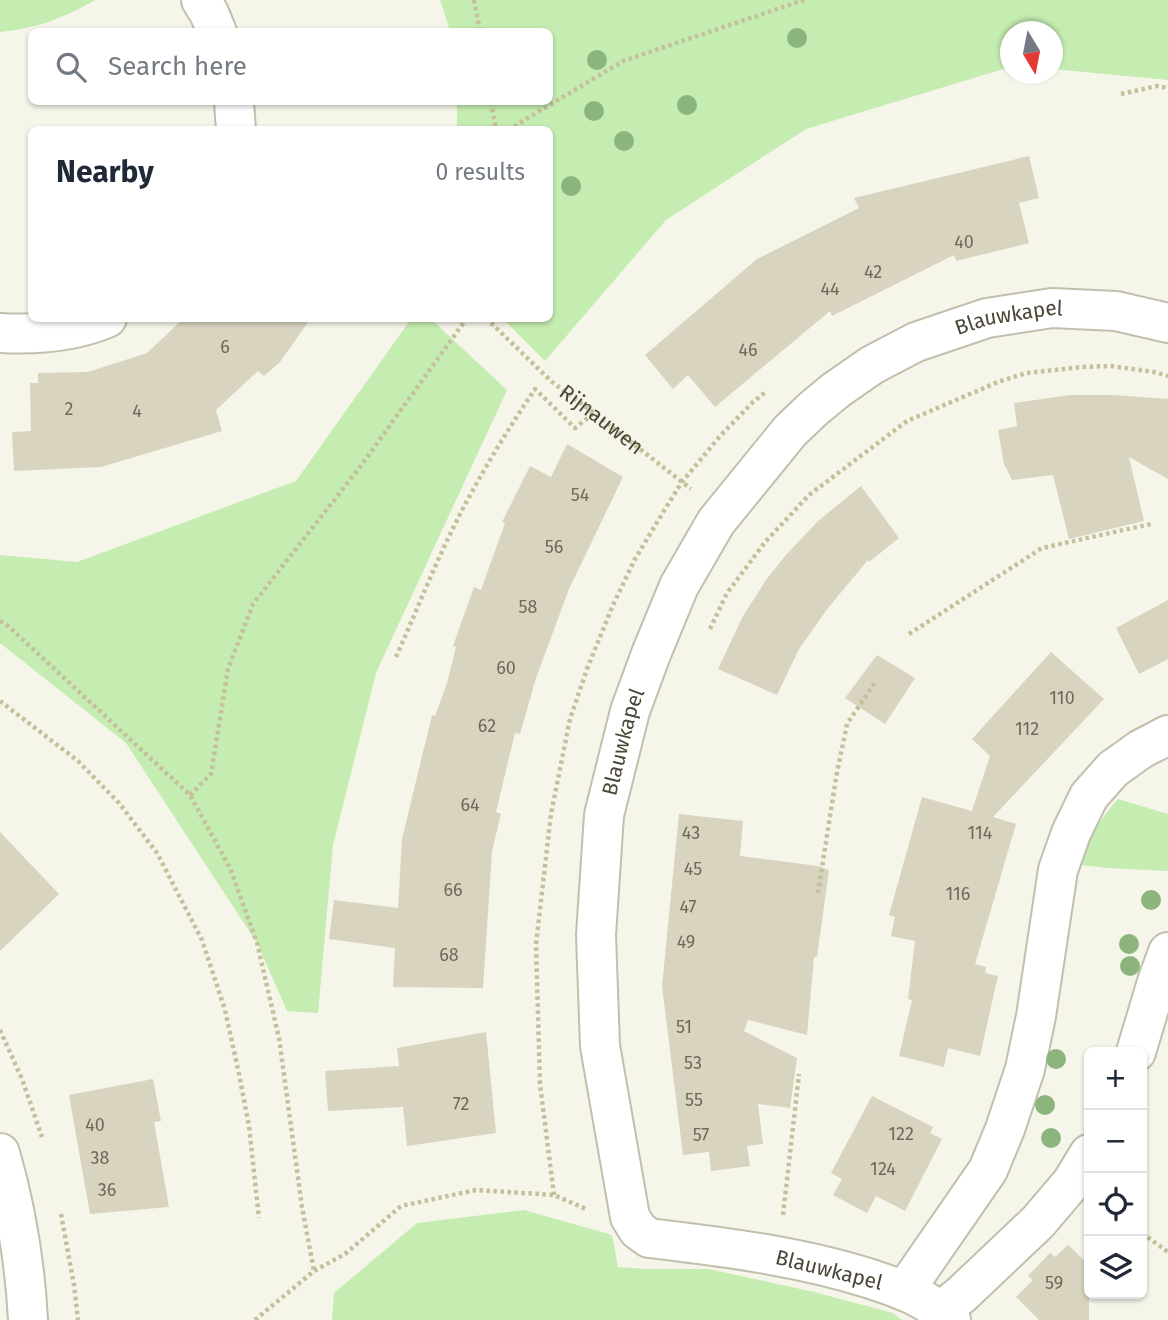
<!DOCTYPE html>
<meta charset="utf-8">
<style>
body{margin:0;font-family:"Fira Sans",sans-serif;background:#f2f2f3;color:#1f2937}
.controls{position:absolute;right:21px;bottom:21px;display:grid;overflow:hidden;border-radius:10px;box-shadow:0 2px 5px #0004}
.controls button{width:63px;height:63px;display:grid;place-items:center;padding:0;border:0;border-bottom:2px solid #e0e1e3;background:#fff;color:#1f2937;font:35px sans-serif}
.compass{position:absolute;left:1000px;top:21px;width:63px;height:63px;border-radius:50%;background:#fff;box-shadow:0 2px 5px #0004;rotate:170deg}
.list{margin:0;padding:0;list-style:none}
h2{display:flex;justify-content:space-between;align-items:center;height:91px;margin:0;padding:0 28px;font-size:30px}
h2 small{font-size:23px;font-weight:400;color:#747a83}
.icon{flex:none;width:38px;height:38px;fill:none;stroke:currentColor;stroke-width:2;stroke-linecap:round;stroke-linejoin:round}
.map{position:relative;flex:none;width:1168px;height:1320px;overflow:hidden}
.search{position:absolute;background:#fff;box-shadow:0 2px 5px #0004;left:28px;top:28px;width:525px;height:77px;display:flex;align-items:center;gap:18px;box-sizing:border-box;padding:0 24px;border-radius:10px;color:#747a83;font-size:26px}
.panel{position:absolute;background:#fff;box-shadow:0 2px 5px #0004;left:28px;top:126px;width:525px;height:196px;border-radius:10px}
.map>svg:first-child{display:block}
</style>
<div class="map">
<svg width="1168" height="1320" viewBox="0 0 1168 1320">
<rect width="100%" height="100%" fill="#f6f5ea"/>
<path fill="#c5ecb1" d="M 0,0 L 95,0 C 64,18 35,29 0,32 Z
M 440,0 L 1168,0 L 1168,80 L 1053,69 L 1052,32 L 1010,32 L 1010,67 L 806,129 L 666,220 L 545,361 L 503,319 L 550,318 L 550,130 L 457,129 L 457,102 L 550,102 L 550,32 L 450,31 Z
M 411,319 L 431,319 L 507,390 L 376,673 L 333,845 L 318,1013 L 287,1011 L 257,943 L 126,743 L 0,643 L 0,555 L 77,562 L 296,481 Z
M 1118,799 L 1168,814 L 1168,871 L 1107,868 L 1081,865 C 1087,839 1101,818 1118,799 Z
M 524,1210 L 612,1235 L 618,1267 L 647,1269 L 709,1269 L 814,1292 L 893,1313 L 902,1320 L 332,1320 L 334,1293 L 417,1223 Z"/>
<path fill="#d8d4bf" d="M 1029,156 L 1039,198 L 1019,203 L 1029,243 L 956,261 L 954,255 L 832,316 L 830,311 L 715,407 L 688,375 L 673,389 L 645,355 L 757,259 L 859,208 L 854,198 Z
M 184,318 L 311,318 L 280,362 L 264,376 L 258,371 L 216,410 L 222,431 L 101,467 L 14,471 L 12,432 L 31,431 L 30,383 L 38,383 L 38,373 L 88,372 L 147,353 Z
M 1071,395 L 1113,395 L 1168,399 L 1168,479 L 1129,457 L 1144,521 L 1069,539 L 1053,475 L 1012,480 L 1004,464 L 998,430 L 1017,426 L 1014,403 Z
M 567,444 L 623,477 L 569,589 L 536,678 L 520,734 L 515,733 L 496,812 L 501,814 L 492,851 L 483,988 L 393,987 L 395,948 L 329,939 L 334,900 L 398,908 L 402,839 L 432,715 L 435,716 L 447,683 L 456,647 L 453,646 L 474,587 L 481,590 L 505,523 L 502,522 L 530,466 L 551,477 Z
M 861,486 L 899,538 L 869,562 L 868,560 L 828,608 L 799,649 L 777,695 L 718,669 L 743,616 L 766,580 L 785,556 L 818,521 Z
M 1168,600 L 1168,659 L 1139,674 L 1116,628 Z
M 1051,652 L 1104,699 L 993,817 L 1016,824 L 975,964 L 986,967 L 985,973 L 998,976 L 980,1056 L 948,1048 L 944,1067 L 899,1056 L 912,1000 L 908,999 L 915,941 L 891,936 L 895,917 L 889,915 L 922,797 L 972,811 L 990,756 L 972,739 Z
M 877,655 L 915,678 L 885,724 L 845,698 Z
M 679,814 L 743,821 L 740,856 L 818,866 L 829,870 L 817,957 L 814,957 L 807,1035 L 748,1020 L 744,1031 L 797,1058 L 790,1108 L 758,1104 L 763,1144 L 747,1146 L 750,1166 L 711,1171 L 709,1152 L 683,1155 L 662,986 Z
M 0,832 L 59,894 L 0,951 Z
M 486,1032 L 496,1133 L 407,1146 L 403,1107 L 328,1111 L 325,1071 L 399,1066 L 397,1048 Z
M 153,1079 L 161,1121 L 154,1122 L 169,1207 L 90,1214 L 69,1095 Z
M 872,1096 L 933,1127 L 930,1133 L 942,1139 L 905,1211 L 876,1196 L 867,1213 L 833,1195 L 842,1179 L 831,1173 Z
M 1068,1245 L 1089,1265 L 1089,1320 L 1039,1320 L 1016,1297 L 1033,1280 L 1028,1276 L 1050,1253 L 1055,1257 Z"/>
<g fill="none" stroke-linecap="round" stroke-linejoin="round">
<defs>
<g id="street">
<path d="M 201,0 L 209,13 L 217,32"/>
<path d="M 234,102 L 236,130"/>
<path d="M 0,333 C 36,335 74,332 107,318"/>
<path d="M 1136,1052 L 1157,982 L 1168,952"/>
<path d="M 0,1153 C 16,1208 25,1263 28,1320"/>
<path d="M 905,1290 L 988,1170 L 1005,1129 L 1025,1069 L 1036,1016 L 1058,870 L 1071,833 L 1089,796 L 1113,769 L 1141,749 L 1168,735"/>
<path d="M 941,1311 L 961,1295 L 1038,1222 L 1072,1182 L 1089,1154"/>
<path id="s2" d="M 951,1320 C 927,1298 901,1289 871,1279 C 799,1256 724,1247 649,1238 L 638,1230 L 630,1217 L 600,1046 L 596,935 L 604,815 L 630,711 L 651,654 L 679,586 L 716,522 L 790,431 L 813,409 L 836,390 L 872,365 L 916,342 L 987,318 L 1052,308 L 1116,311 L 1168,323"/>
</g>
</defs>
<use href="#street" stroke="#c2bfac" stroke-width="42"/>
<g stroke="#c5bf9c" stroke-width="4.5" stroke-dasharray="3.5 3.5" stroke-linecap="butt">
<path d="M 474,0 L 480,32"/>
<path d="M 1121,94 L 1157,86 L 1168,88"/>
<path d="M 491,102 L 496,130"/>
<path d="M 508,130 L 623,61 L 804,0"/>
<path id="s1" d="M 486,318 L 552,382 L 594,413 L 691,489"/>
<path d="M 0,621 L 6,624 L 190,795 L 230,868 L 257,943 L 279,1038 L 302,1207 L 314,1271"/>
<path d="M 710,629 L 727,593 L 766,541 L 809,495 L 907,421 L 998,382 L 1026,373 L 1082,367 L 1111,366 L 1154,372 L 1168,376"/>
<path d="M 909,634 L 1042,548 L 1151,524"/>
<path d="M 396,657 C 421,601 443,543 473,490 C 492,455 513,422 535,389 L 575,428 L 594,413"/>
<path d="M 0,701 L 78,761 L 119,803 L 157,853 L 202,940 L 225,1010 L 239,1074 L 249,1126 L 259,1218"/>
<path d="M 190,795 L 211,774 L 228,669 L 253,604 L 363,463 L 467,318"/>
<path d="M 818,893 L 836,778 L 847,724 L 876,681"/>
<path d="M 0,1030 L 22,1079 L 42,1137"/>
<path d="M 554,1195 L 540,1084 L 536,944 L 551,814 L 570,719 L 587,669 L 613,605 L 635,559 L 665,509 L 682,482 L 721,435 L 753,402 L 767,391"/>
<path d="M 61,1214 L 74,1285 L 78,1320"/>
<path d="M 783,1215 L 799,1074"/>
<path d="M 1142,1233 L 1168,1252"/>
<path d="M 255,1320 L 314,1271 L 345,1254 L 401,1206 L 476,1190 L 554,1195 L 586,1209"/>
</g>
<use href="#street" stroke="#fff" stroke-width="38"/>
</g>
<g fill="#8cb57e">
<circle cx="797" cy="38" r="10"/>
<circle cx="597" cy="60" r="10"/>
<circle cx="687" cy="105" r="10"/>
<circle cx="594" cy="111" r="10"/>
<circle cx="624" cy="141" r="10"/>
<circle cx="571" cy="186" r="10"/>
<circle cx="1151" cy="900" r="10"/>
<circle cx="1129" cy="944" r="10"/>
<circle cx="1130" cy="966" r="10"/>
<circle cx="1056" cy="1059" r="10"/>
<circle cx="1045" cy="1105" r="10"/>
<circle cx="1051" cy="1138" r="10"/>
</g>
<g text-anchor="middle" stroke-width="7" stroke-linejoin="round" paint-order="stroke">
<g font-size="18" fill="#6e6a59">
<text x="964" y="248">40</text>
<text x="873" y="278">42</text>
<text x="830" y="295">44</text>
<text x="225" y="353">6</text>
<text x="748" y="356">46</text>
<text x="69" y="415">2</text>
<text x="137" y="417">4</text>
<text x="580" y="501">54</text>
<text x="554" y="553">56</text>
<text x="528" y="613">58</text>
<text x="506" y="674">60</text>
<text x="1062" y="704">110</text>
<text x="487" y="732">62</text>
<text x="1027" y="735">112</text>
<text x="470" y="811">64</text>
<text x="691" y="839">43</text>
<text x="980" y="839">114</text>
<text x="693" y="875">45</text>
<text x="453" y="896">66</text>
<text x="958" y="900">116</text>
<text x="688" y="913">47</text>
<text x="686" y="948">49</text>
<text x="449" y="961">68</text>
<text x="684" y="1033">51</text>
<text x="693" y="1069">53</text>
<text x="694" y="1106">55</text>
<text x="461" y="1110">72</text>
<text x="95" y="1131">40</text>
<text x="901" y="1140">122</text>
<text x="701" y="1141">57</text>
<text x="100" y="1164">38</text>
<text x="883" y="1175">124</text>
<text x="107" y="1196">36</text>
<text x="1054" y="1289">59</text>
</g>
<g font-size="21" fill="#4b4737" stroke="#fff">
<text dy="7" stroke="none"><textPath href="#s2" startOffset="1435">Blauwkapel</textPath></text>
<text dy="7" stroke="none"><textPath href="#s1" startOffset="154">Rijnauwen</textPath></text>
<text dy="7" stroke="none"><textPath href="#s2" startOffset="826">Blauwkapel</textPath></text>
<text transform="translate(829 1270) rotate(14)" y="7">Blauwkapel</text>
</g>
</g>
</svg>
<div class="controls">
<button>+</button>
<button>−</button>
<button><svg class="icon" aria-label="locate" viewBox="0 0 24 24"><circle cx="12" cy="12" r="6"/><path d="M12 2v4M12 18v4M2 12h4M18 12h4"/></svg></button>
<button><svg class="icon" aria-label="layers" viewBox="0 0 24 24"><path d="M12 4l9 5-9 5-9-5zM3 14l9 5 9-5"/></svg></button>
</div>
<svg class="compass" viewBox="-18 -18 36 36"><path d="M0-13l5 13h-10z" fill="#e53935"/><path d="M0 13l5-13h-10z" fill="#747a83"/></svg>
<div class="search"><svg class="icon" aria-label="search" viewBox="0 0 24 24"><circle cx="10" cy="10" r="6"/><path d="M15 15l6 6"/></svg>Search here</div>
<section class="panel">
<h2>Nearby<small>0 results</small></h2>
<ul class="list">
</ul>
</section>
</div>
